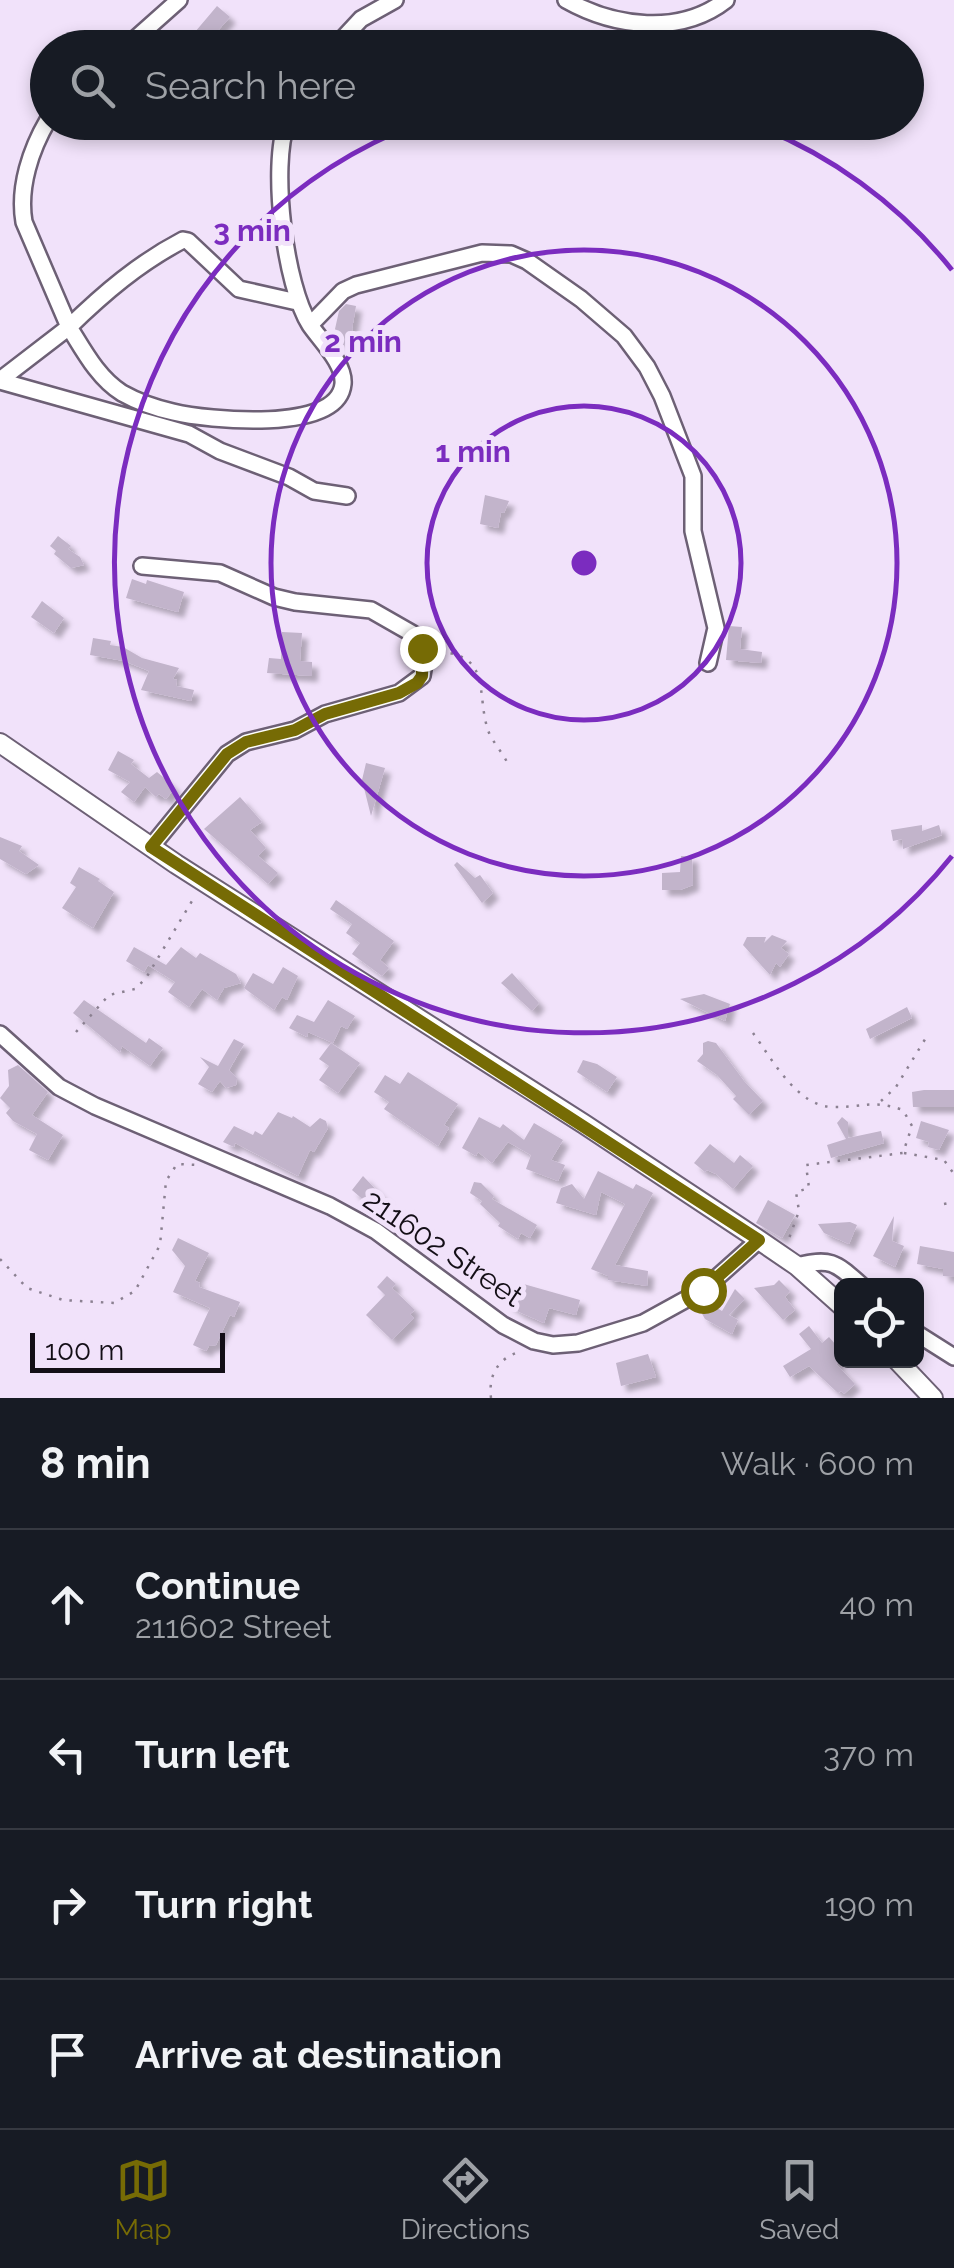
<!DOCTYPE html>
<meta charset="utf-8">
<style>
body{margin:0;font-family:Raleway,sans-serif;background:#20242c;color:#f1f3f6}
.controls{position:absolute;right:30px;bottom:30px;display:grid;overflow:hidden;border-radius:15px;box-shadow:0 5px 15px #0003}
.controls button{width:90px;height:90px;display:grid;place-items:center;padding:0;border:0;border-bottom:2px solid #363941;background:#171b24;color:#f1f3f6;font:50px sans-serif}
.scale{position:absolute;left:30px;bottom:25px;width:195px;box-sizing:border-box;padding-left:10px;border:5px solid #130e16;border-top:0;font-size:28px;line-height:35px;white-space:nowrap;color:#130e16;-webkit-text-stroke:8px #f1e2fa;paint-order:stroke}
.stop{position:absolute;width:30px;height:30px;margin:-22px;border:8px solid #766b05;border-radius:50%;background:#fff}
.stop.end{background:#766b05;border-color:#fff;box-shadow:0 2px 10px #0008}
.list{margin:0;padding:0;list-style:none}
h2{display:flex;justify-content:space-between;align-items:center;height:130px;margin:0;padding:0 40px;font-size:42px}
h2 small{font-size:32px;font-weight:400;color:#9ea1a6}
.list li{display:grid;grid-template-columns:65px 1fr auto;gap:30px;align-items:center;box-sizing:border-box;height:150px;padding:0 40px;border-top:2px solid #363941}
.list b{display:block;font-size:38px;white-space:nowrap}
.list p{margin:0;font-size:32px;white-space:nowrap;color:#9ea1a6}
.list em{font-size:32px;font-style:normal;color:#9ea1a6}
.icon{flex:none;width:55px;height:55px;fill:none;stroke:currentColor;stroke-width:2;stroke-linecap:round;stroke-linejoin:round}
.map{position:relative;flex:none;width:954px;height:1398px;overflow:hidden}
.search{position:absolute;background:#171b24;box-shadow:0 5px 15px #0003;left:30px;right:30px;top:30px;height:110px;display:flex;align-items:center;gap:25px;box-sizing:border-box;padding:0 35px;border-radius:55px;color:#9ea1a6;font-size:38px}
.sheet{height:730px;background:#171b24}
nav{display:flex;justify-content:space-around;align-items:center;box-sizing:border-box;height:140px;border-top:2px solid #363941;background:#171b24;font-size:28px;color:#9ea1a6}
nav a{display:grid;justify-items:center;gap:5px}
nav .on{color:#766b05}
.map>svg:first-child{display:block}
</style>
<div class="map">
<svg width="954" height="1398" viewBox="0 0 954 1398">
<defs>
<filter id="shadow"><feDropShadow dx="6" dy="6" stdDeviation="2.5" flood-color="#0004"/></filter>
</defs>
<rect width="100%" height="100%" fill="#f1e2fa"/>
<path fill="#c2b4cb" filter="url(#shadow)" d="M 217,6 L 230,17 L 207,43 L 195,32 Z
M 346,304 L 356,306 L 352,329 L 355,342 L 340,346 L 335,329 L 339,311 Z
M 485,495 L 509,501 L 504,513 L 501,512 L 498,528 L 480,524 Z
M 58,536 L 71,546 L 68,549 L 80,557 L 84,565 L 71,568 L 54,554 L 56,551 L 50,546 Z
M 132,579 L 146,584 L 147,580 L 184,592 L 178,612 L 126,598 Z
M 42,601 L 64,618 L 54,633 L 31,617 Z
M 729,626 L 742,627 L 740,649 L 762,652 L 761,663 L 726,660 Z
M 282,632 L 302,633 L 300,661 L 312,662 L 312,676 L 267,673 L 269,658 L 281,659 Z
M 93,638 L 111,641 L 110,645 L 123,647 L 142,658 L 179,668 L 173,679 L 177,680 L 176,686 L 194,690 L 191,701 L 141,690 L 149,671 L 124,661 L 90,655 Z
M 118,751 L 134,760 L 131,764 L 149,778 L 157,772 L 168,781 L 175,788 L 166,799 L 159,794 L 156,797 L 145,787 L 134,802 L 121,792 L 130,782 L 108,770 Z
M 366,763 L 385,768 L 371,816 L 362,780 Z
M 240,797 L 262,822 L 250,830 L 266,848 L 258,856 L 278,873 L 268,884 L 204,829 Z
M 922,825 L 922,831 L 939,825 L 942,835 L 903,849 L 902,839 L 893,841 L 891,830 Z
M 0,837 L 22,846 L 19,851 L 39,865 L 26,874 L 0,859 Z
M 681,856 L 692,856 L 693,885 L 680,890 L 662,890 L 662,873 L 680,872 Z
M 457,862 L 475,878 L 480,875 L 493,893 L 482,903 L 454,865 Z
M 79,867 L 100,879 L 98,881 L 114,892 L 93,928 L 62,908 L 76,887 L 70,883 Z
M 336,900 L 394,941 L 380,960 L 389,968 L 382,976 L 352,954 L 360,943 L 346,933 L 352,924 L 330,909 Z
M 772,935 L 787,941 L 781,948 L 789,954 L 780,967 L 776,963 L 770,975 L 743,945 L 747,937 L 766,937 L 764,943 Z
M 134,947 L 166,965 L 181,947 L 196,958 L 200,953 L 236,974 L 241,983 L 224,988 L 217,1000 L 202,989 L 189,1007 L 168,992 L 175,982 L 148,965 L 144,972 L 126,961 Z
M 283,967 L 298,976 L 287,1000 L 282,997 L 274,1010 L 244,988 L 253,973 L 273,984 Z
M 512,973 L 539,1003 L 532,1011 L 501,983 Z
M 704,994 L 730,1004 L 725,1021 L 680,999 Z
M 84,1000 L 146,1043 L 149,1038 L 163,1048 L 150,1066 L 122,1046 L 120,1052 L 73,1013 Z
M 328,1000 L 355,1016 L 347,1029 L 341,1026 L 333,1043 L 308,1032 L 307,1037 L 289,1028 L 297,1015 L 314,1022 Z
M 907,1007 L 912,1018 L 870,1039 L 866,1029 Z
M 234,1039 L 244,1044 L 229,1070 L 237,1078 L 236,1085 L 226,1088 L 220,1081 L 212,1092 L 198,1084 L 209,1067 L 200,1057 L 218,1066 Z
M 708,1041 L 716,1043 L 744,1081 L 763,1101 L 749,1115 L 733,1099 L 736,1096 L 717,1075 L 697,1061 L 703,1054 L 703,1043 Z
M 331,1043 L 360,1063 L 338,1093 L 319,1080 L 329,1066 L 319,1059 Z
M 583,1060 L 597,1064 L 617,1077 L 607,1092 L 577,1072 Z
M 18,1065 L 48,1092 L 32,1115 L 63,1135 L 48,1160 L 29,1150 L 37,1134 L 13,1121 L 6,1113 L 10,1108 L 0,1098 L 9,1086 L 8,1070 Z
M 408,1072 L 458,1104 L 444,1125 L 449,1128 L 438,1146 L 384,1109 L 389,1102 L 374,1092 L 385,1075 L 400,1084 Z
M 924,1090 L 954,1090 L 954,1107 L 913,1107 L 912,1092 Z
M 278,1112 L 292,1118 L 293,1116 L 310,1127 L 320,1118 L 326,1121 L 328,1128 L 314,1152 L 310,1150 L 298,1176 L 235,1143 L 234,1147 L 223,1142 L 234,1126 L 253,1135 L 255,1131 L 262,1135 Z
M 479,1117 L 500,1128 L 503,1124 L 524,1140 L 534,1123 L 563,1140 L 551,1160 L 565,1165 L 558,1181 L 526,1169 L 531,1155 L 508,1142 L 492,1163 L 478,1152 L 476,1156 L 462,1148 Z
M 842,1117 L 848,1122 L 848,1138 L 881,1131 L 884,1143 L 831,1158 L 827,1145 L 846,1139 L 837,1123 Z
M 921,1121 L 949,1130 L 939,1150 L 928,1147 L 929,1142 L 916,1138 Z
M 710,1144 L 734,1163 L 740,1155 L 753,1166 L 733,1189 L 716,1174 L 707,1170 L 705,1172 L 694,1163 Z
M 598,1171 L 633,1189 L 636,1184 L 653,1193 L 615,1265 L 648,1271 L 647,1286 L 608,1280 L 608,1276 L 591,1269 L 625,1204 L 601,1192 L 596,1215 L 556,1203 L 561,1188 L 572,1184 L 584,1199 Z
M 363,1176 L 386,1200 L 376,1211 L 352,1190 Z
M 474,1182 L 481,1183 L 494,1196 L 492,1199 L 537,1225 L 530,1238 L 521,1233 L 518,1239 L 498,1226 L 500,1223 L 480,1204 L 482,1201 L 470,1193 Z
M 768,1200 L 795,1215 L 782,1238 L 756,1223 Z
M 894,1216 L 892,1241 L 904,1246 L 895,1267 L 873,1256 Z
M 850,1222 L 857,1225 L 849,1244 L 824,1233 L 818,1224 Z
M 178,1238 L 209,1253 L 195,1281 L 200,1283 L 199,1287 L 240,1302 L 234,1317 L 230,1315 L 216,1345 L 209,1346 L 206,1351 L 193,1345 L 210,1308 L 173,1292 L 185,1266 L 172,1250 Z
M 920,1246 L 954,1252 L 954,1277 L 943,1276 L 943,1269 L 917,1264 Z
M 387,1276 L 396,1284 L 392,1288 L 415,1310 L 410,1314 L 414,1318 L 392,1340 L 366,1315 L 385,1295 L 377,1287 Z
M 779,1280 L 790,1291 L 785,1297 L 795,1310 L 783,1320 L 754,1288 L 774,1285 Z
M 520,1283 L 580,1300 L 576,1315 L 549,1308 L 544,1323 L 519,1312 L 508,1304 Z
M 735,1289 L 745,1299 L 729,1315 L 738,1320 L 732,1334 L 705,1319 L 701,1312 L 703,1305 L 710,1304 L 722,1311 Z
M 809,1326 L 822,1343 L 829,1337 L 842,1352 L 842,1359 L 836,1364 L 855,1384 L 844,1394 L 841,1391 L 838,1393 L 809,1366 L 790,1377 L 783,1366 L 811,1349 L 799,1334 Z
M 648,1354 L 656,1377 L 621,1386 L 616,1363 Z"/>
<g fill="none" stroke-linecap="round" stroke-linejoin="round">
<defs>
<path id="minor" d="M 566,0 C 614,27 680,36 726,0
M 125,48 L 179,0
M 334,48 L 361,19 L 395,0
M 287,122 C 270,166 285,286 310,325
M 297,302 L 239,289 L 188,241 L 183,240 C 139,263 104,293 69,327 C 84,351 98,378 122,393 C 138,402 155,408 173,412 C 206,420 338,434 343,384 C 345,364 321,341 310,325 L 343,291 L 356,285 L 482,253 L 511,254 L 527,261 L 581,299 L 624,336 L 647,367 L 662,396 L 693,476 L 693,531 L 716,628 L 708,663
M 0,380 L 69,327 L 24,222 C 18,187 31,149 48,120
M 0,381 L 189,434 L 220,451 L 289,477 L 314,491 L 347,496
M 142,566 L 220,573 L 274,597 L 295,602 L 371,610 L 413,634 L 425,657 L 422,676 L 399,693 L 325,714 L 295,730 L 246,742 L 227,754 L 151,847
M 0,1034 L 59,1087 L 95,1106 L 330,1206 L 376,1231 L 503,1325 L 534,1341 L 553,1345 L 578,1343 L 643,1323 L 703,1290 L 759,1240
M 797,1266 C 831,1257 836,1263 862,1286
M 916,1333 L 954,1357"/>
<path id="tertiary" d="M 0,743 L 176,864 L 584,1124 L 759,1240 L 797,1266 L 842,1306
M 897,1360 L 933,1398"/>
</defs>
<use href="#minor" stroke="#6d6075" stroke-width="20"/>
<use href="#tertiary" stroke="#6d6075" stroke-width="22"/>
<path stroke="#8b8091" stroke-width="2.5" stroke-dasharray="2.5 8" stroke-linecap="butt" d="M 440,652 C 492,655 476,695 488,730 C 491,740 503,753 508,764
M 76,1032 L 109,995 L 135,989 L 146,978 L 195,896
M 753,1033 C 772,1059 797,1106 832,1107 C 862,1108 872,1099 903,1110 L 912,1126 L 903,1153 L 806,1165 L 809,1188 L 796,1192 L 799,1211 L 788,1241
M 881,1101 L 896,1087 L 927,1036
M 904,1153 L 944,1160 L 954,1174
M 944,1204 L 954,1202
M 0,1259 L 27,1288 L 63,1300 L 114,1303 L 135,1291 L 160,1245 L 166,1181 L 177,1164 L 198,1165
M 491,1398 C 488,1374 499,1357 522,1351"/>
<use href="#minor" stroke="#fff" stroke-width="15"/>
<use href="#tertiary" stroke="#fff" stroke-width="18"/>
</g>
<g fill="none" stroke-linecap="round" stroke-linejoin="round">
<path stroke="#766b05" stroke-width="12" d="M 422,648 L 422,676 L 417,683 L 399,693 L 325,714 L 295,730 L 246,742 L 227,754 L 151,847 L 759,1240 L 703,1290"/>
</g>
<g fill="none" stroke="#7b2cbf" stroke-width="5">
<circle cx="584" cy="563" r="157"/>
<circle cx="584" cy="563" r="313"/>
<path d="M952 856A470 470 0 1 1 419 123M749 123A470 470 0 0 1 952 270"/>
</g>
<g text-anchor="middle" stroke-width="10" stroke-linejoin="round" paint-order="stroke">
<g font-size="30" fill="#130e16" stroke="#f1e2fa">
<text transform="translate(443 1248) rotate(34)" y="10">211602 Street</text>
</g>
</g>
<circle cx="584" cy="563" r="15" fill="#7b2cbf" stroke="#f1e2fa" stroke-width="5"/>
<g font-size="30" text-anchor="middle" font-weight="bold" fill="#7b2cbf" stroke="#f1e2fa" stroke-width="10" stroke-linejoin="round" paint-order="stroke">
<text x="252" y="241">3 min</text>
<text x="363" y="352">2 min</text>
<text x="473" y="462">1 min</text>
</g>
</svg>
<div class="controls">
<button><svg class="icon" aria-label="locate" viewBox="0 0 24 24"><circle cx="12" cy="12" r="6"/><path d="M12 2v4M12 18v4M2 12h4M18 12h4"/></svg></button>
</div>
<div class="scale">100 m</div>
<div class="stop" style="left:703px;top:1290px"></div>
<div class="stop end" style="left:422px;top:648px"></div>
<div class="search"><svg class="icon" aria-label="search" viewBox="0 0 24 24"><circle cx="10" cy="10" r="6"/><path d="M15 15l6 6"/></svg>Search here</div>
</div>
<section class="sheet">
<h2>8 min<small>Walk · 600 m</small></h2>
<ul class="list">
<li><svg class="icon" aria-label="ahead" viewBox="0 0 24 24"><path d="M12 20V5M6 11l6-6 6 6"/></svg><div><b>Continue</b><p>211602 Street</p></div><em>40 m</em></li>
<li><svg class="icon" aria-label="left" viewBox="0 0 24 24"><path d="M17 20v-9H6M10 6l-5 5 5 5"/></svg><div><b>Turn left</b></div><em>370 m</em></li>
<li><svg class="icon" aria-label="right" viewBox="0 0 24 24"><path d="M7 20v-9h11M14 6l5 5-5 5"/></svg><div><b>Turn right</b></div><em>190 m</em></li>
<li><svg class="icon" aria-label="arrive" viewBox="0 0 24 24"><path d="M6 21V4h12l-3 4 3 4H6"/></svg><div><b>Arrive at destination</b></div></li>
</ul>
</section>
<nav>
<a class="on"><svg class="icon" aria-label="map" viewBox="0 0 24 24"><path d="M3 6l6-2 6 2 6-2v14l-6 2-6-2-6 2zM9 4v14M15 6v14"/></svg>Map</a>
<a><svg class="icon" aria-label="directions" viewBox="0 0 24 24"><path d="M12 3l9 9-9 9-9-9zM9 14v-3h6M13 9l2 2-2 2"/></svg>Directions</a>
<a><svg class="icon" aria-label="saved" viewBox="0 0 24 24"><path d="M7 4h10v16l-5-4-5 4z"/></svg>Saved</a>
</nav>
